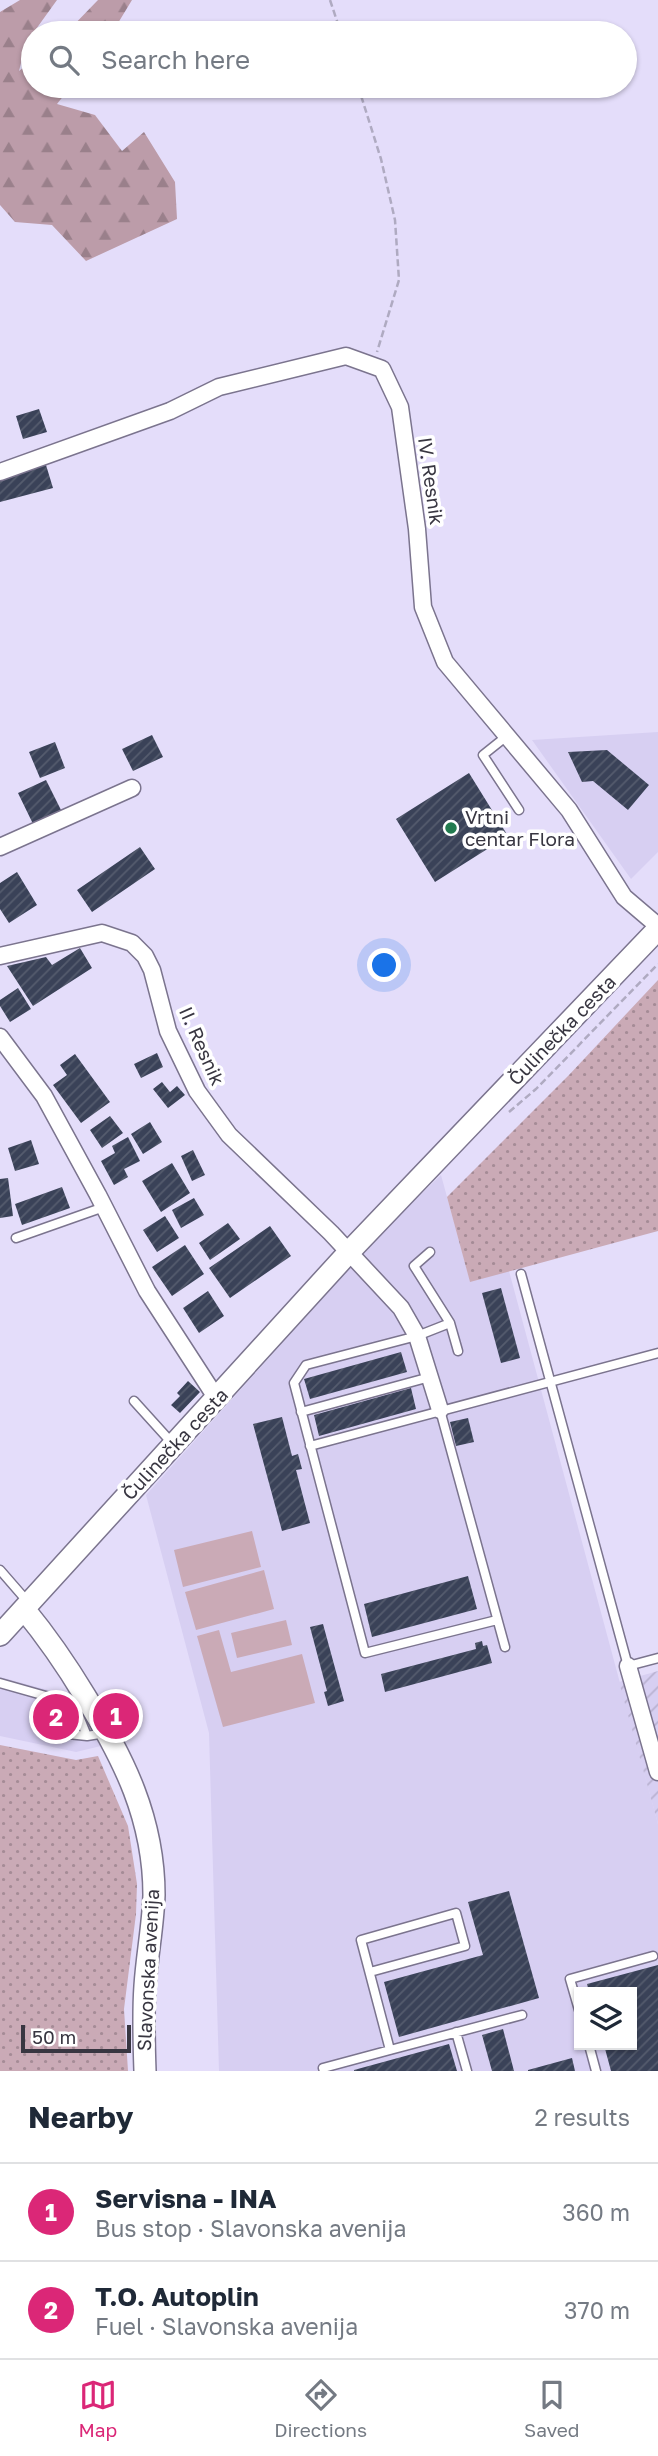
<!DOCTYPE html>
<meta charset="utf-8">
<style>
body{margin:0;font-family:"Golos Text",sans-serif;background:#f2f2f3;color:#1f2937}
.controls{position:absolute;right:21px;bottom:21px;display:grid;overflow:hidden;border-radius:0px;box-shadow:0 2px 5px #0004}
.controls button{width:63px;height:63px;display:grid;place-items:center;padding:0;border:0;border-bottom:2px solid #e0e1e3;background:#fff;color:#1f2937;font:35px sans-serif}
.scale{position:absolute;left:21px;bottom:18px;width:110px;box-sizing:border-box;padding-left:7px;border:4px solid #383641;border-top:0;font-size:19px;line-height:24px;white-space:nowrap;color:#383641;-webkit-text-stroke:5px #fff;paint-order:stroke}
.you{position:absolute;left:385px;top:966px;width:24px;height:24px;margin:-18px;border:5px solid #fff;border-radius:50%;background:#1a73e8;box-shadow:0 0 0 10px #1a73e833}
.badge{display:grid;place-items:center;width:46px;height:46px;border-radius:50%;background:#db2777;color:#fff;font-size:23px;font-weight:700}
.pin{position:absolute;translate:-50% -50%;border:4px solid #fff;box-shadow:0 2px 7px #0006}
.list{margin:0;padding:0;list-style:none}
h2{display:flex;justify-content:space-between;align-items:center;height:91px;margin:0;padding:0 28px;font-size:30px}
h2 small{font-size:23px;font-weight:400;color:#747a83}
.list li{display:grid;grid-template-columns:46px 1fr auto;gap:21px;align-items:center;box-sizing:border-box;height:98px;padding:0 28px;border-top:2px solid #e0e1e3}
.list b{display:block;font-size:26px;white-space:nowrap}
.list p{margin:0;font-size:23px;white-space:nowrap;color:#747a83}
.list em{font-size:23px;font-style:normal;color:#747a83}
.icon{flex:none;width:38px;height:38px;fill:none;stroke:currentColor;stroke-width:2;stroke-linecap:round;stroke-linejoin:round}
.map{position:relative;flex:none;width:658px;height:2071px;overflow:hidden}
.search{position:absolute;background:#fff;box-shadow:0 2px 5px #0004;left:21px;right:21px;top:21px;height:77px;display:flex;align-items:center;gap:18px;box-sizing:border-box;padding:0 24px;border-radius:38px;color:#747a83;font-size:26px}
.sheet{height:287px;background:#fff}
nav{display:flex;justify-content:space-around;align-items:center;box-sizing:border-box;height:98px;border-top:2px solid #e0e1e3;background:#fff;font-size:19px;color:#747a83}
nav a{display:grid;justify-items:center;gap:4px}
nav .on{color:#db2777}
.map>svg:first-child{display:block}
</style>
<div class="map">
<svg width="658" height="2071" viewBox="0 0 658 2071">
<defs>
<pattern id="industrial-furrows" width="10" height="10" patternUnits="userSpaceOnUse" patternTransform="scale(1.75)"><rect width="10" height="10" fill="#d7cff2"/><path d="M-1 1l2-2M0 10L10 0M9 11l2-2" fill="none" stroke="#b9b2d1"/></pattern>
<pattern id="grass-dots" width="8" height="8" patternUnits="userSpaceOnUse" patternTransform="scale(1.75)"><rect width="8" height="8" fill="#caaab6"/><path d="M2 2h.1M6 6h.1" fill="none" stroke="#a58b96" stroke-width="1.8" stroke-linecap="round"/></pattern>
<pattern id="forest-firs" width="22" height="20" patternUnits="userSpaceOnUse" patternTransform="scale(1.75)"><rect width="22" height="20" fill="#bc9ca9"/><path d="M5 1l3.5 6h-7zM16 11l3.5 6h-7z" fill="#9a808b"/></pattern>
<pattern id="building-hatch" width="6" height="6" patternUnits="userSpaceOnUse" patternTransform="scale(1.75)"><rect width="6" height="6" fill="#3a4258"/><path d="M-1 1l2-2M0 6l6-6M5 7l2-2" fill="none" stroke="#555c6e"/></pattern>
</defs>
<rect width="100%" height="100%" fill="#e4ddfa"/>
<path fill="#d7cff2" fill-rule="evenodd" d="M 658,732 L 658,852 L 631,879 L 532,740 Z
M 441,1175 L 470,1281 L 509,1271 L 658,1824 L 658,2071 L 219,2071 L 209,1733 L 146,1495 L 383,1231 ZM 579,1992 L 632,1992 L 632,2045 L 579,2045 Z
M 0,1677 L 63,1694 L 73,1691 L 95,1730 L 101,1746 L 76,1752 L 0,1736 Z"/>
<path fill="url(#industrial-furrows)" d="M 658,1671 L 658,1824 L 619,1682 Z"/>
<path fill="url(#grass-dots)" d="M 658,980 L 658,1231 L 470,1282 L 447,1197 L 569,1075 Z
M 0,1745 L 76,1760 L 98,1756 L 128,1826 L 137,1884 L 136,1914 L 124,2009 L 128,2071 L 0,2071 Z"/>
<path fill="url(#forest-firs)" d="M 20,0 L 57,0 L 26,43 L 19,71 L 33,60 L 33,86 L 71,86 L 57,104 L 95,115 L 122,151 L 144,132 L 175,182 L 177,219 L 86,261 L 52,225 L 15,222 L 0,205 L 0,12 Z
M 98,0 L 132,0 L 112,33 L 66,33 Z"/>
<path fill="#caaab6" d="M 252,1531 L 261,1567 L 183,1587 L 174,1550 Z
M 264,1570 L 274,1609 L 196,1630 L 185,1592 Z
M 286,1620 L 292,1645 L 237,1658 L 231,1633 Z
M 219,1630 L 231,1672 L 302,1654 L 315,1703 L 223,1727 L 197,1636 Z"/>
<path fill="url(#building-hatch)" d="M 39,409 L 47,432 L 23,439 L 16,416 Z
M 46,465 L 53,488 L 0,502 L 0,477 Z
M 152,735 L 163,757 L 133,771 L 122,749 Z
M 55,742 L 65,768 L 40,778 L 29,752 Z
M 607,750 L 649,785 L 628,810 L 593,781 L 582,782 L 568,752 Z
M 469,773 L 508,836 L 435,882 L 396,819 Z
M 46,780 L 62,812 L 34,826 L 18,793 Z
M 140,847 L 155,869 L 92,912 L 77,890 Z
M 17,872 L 37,905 L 9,923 L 0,909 L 0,883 Z
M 80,948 L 92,968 L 33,1006 L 7,966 L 46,957 L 52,965 Z
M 18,988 L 31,1009 L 10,1022 L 0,1006 L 0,1000 Z
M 157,1053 L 163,1067 L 141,1078 L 134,1064 Z
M 75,1054 L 110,1102 L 81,1123 L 53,1085 L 67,1075 L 60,1065 Z
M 162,1082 L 170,1092 L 177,1086 L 185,1095 L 168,1108 L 153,1089 Z
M 110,1116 L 123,1133 L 102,1148 L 90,1130 Z
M 150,1122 L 162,1142 L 143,1154 L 131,1134 Z
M 128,1137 L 140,1161 L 124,1169 L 128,1177 L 114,1185 L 101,1161 L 115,1153 L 112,1146 Z
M 31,1140 L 39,1164 L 15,1171 L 8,1148 Z
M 193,1150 L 205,1175 L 192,1181 L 181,1156 Z
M 172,1163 L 190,1193 L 161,1212 L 142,1181 Z
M 8,1178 L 13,1216 L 0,1218 L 0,1179 Z
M 62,1187 L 70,1208 L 22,1225 L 15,1204 Z
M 194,1198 L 204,1215 L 181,1228 L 172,1210 Z
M 165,1216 L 179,1238 L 157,1252 L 143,1230 Z
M 228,1223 L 240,1239 L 210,1260 L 199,1243 Z
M 270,1226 L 291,1256 L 230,1298 L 209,1268 Z
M 185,1245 L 204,1274 L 172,1296 L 152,1267 Z
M 501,1288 L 520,1358 L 501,1363 L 482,1293 Z
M 208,1291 L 224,1316 L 199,1333 L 183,1308 Z
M 401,1352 L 407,1372 L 310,1399 L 304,1379 Z
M 188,1381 L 200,1392 L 180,1413 L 171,1405 L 180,1396 L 177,1393 Z
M 411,1388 L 416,1409 L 319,1436 L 314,1415 Z
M 282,1417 L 292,1456 L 298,1454 L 302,1469 L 296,1470 L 310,1523 L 282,1531 L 253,1424 Z
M 468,1418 L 474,1442 L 456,1446 L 450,1422 Z
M 468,1576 L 477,1609 L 372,1637 L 364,1604 Z
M 323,1624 L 344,1701 L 328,1706 L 324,1692 L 327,1691 L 310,1627 Z
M 482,1641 L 483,1646 L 487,1645 L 492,1663 L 385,1692 L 381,1674 L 476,1649 L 475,1643 Z
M 48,1708 L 66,1712 L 63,1727 L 45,1723 Z
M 509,1891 L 539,1998 L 399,2037 L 384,1982 L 483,1955 L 468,1902 Z
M 658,1965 L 658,2071 L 611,2071 L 604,2045 L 632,2045 L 632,1992 L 589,1992 L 587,1984 Z
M 503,2029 L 514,2071 L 492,2071 L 482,2035 Z
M 449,2044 L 457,2071 L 354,2071 L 354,2070 Z
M 572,2058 L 575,2071 L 528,2071 L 528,2070 Z"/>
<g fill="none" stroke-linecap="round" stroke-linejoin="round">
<defs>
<path id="service" d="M 508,735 L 483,755 L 519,810
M 16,1238 L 104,1207
M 430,1252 L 414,1266 L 450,1323 L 458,1351
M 521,1274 L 628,1666 L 658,1658
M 450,1323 L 417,1336 L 306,1365 L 294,1383 L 365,1653 L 497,1620
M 134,1401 L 172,1443
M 440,1410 L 505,1647
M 301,1412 L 430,1377
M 310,1446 L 658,1353
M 0,1570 L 27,1601
M 0,1683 L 74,1704 L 84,1699
M 74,1704 L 87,1736 L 105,1733
M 74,1704 L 68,1734 L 87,1736
M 579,2010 L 570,1979 L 653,1956
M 456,2032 L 467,2071
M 589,2045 L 596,2071
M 390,2050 L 522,2015
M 324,2071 L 323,2068 L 390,2050 L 361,1940 L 456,1913 L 465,1946 L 370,1972"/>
<path id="minor" d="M 0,472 L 170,411 L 219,387 L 346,356 L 382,369 L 400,407 L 417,529 L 423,607 L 445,662 L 569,810 L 624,897 L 658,926
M 0,847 L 132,788
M 0,956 L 102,933 L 132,943 L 145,956 L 152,970 L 168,1031 L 197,1091 L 229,1135 L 331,1233 L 401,1308 L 417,1336 L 440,1410
M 0,1037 L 44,1096 L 98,1195 L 147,1291 L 217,1399
M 628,1666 L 658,1772"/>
<path id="tertiary" d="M 24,1609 C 47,1637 67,1666 85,1696 C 124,1759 154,1819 154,1895 C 153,1926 147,1955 145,1986 C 143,2014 144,2043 145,2071
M 0,1635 L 349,1252 L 658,929"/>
</defs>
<use href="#service" stroke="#7b748e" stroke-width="11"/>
<use href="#minor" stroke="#7b748e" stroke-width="19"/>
<use href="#tertiary" stroke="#7b748e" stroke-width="24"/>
<path stroke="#afaac1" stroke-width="2.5" stroke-dasharray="7 3.5" stroke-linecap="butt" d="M 330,0 L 341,33
M 358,86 L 381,159 L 395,220 L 399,280 L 377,352
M 509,1112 L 536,1089 L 658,964"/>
<use href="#service" stroke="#fff" stroke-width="8"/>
<use href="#minor" stroke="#fff" stroke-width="16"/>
<use href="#tertiary" stroke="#fff" stroke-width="21"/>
</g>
<circle fill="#227b4f" stroke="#fff" stroke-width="2.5" cx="451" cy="828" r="7"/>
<g text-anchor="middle" stroke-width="7" stroke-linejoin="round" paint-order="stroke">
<g font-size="19" fill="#383641" stroke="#fff">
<text transform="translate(431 481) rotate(82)" y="7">IV. Resnik</text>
<text transform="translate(562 1030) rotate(-46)" y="7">Čulinečka cesta</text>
<text transform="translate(202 1046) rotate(66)" y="7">II. Resnik</text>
<text transform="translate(175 1444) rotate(-47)" y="7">Čulinečka cesta</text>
<text transform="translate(148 1970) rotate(-87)" y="7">Slavonska avenija</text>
</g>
<g font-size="19" fill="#383641" stroke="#fff" text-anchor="start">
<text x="465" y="824">Vrtni<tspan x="465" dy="22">centar Flora</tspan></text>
</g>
</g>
</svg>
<div class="controls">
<button><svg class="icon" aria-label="layers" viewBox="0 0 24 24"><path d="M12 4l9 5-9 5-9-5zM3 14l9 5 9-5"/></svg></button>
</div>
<div class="scale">50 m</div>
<div class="you"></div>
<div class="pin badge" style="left:116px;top:1716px">1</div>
<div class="pin badge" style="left:56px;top:1717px">2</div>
<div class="search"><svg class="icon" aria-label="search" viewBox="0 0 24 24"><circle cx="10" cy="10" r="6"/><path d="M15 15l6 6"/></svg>Search here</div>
</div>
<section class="sheet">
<h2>Nearby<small>2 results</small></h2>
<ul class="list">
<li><span class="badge">1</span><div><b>Servisna - INA</b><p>Bus stop · Slavonska avenija</p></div><em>360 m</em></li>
<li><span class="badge">2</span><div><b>T.O. Autoplin</b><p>Fuel · Slavonska avenija</p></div><em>370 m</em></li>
</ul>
</section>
<nav>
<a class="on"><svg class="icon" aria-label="map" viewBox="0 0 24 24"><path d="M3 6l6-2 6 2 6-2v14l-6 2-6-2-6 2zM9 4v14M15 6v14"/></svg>Map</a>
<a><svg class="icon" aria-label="directions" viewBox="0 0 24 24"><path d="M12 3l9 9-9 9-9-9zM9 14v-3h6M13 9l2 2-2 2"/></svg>Directions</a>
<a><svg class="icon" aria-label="saved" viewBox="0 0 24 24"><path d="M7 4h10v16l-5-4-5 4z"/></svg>Saved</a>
</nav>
